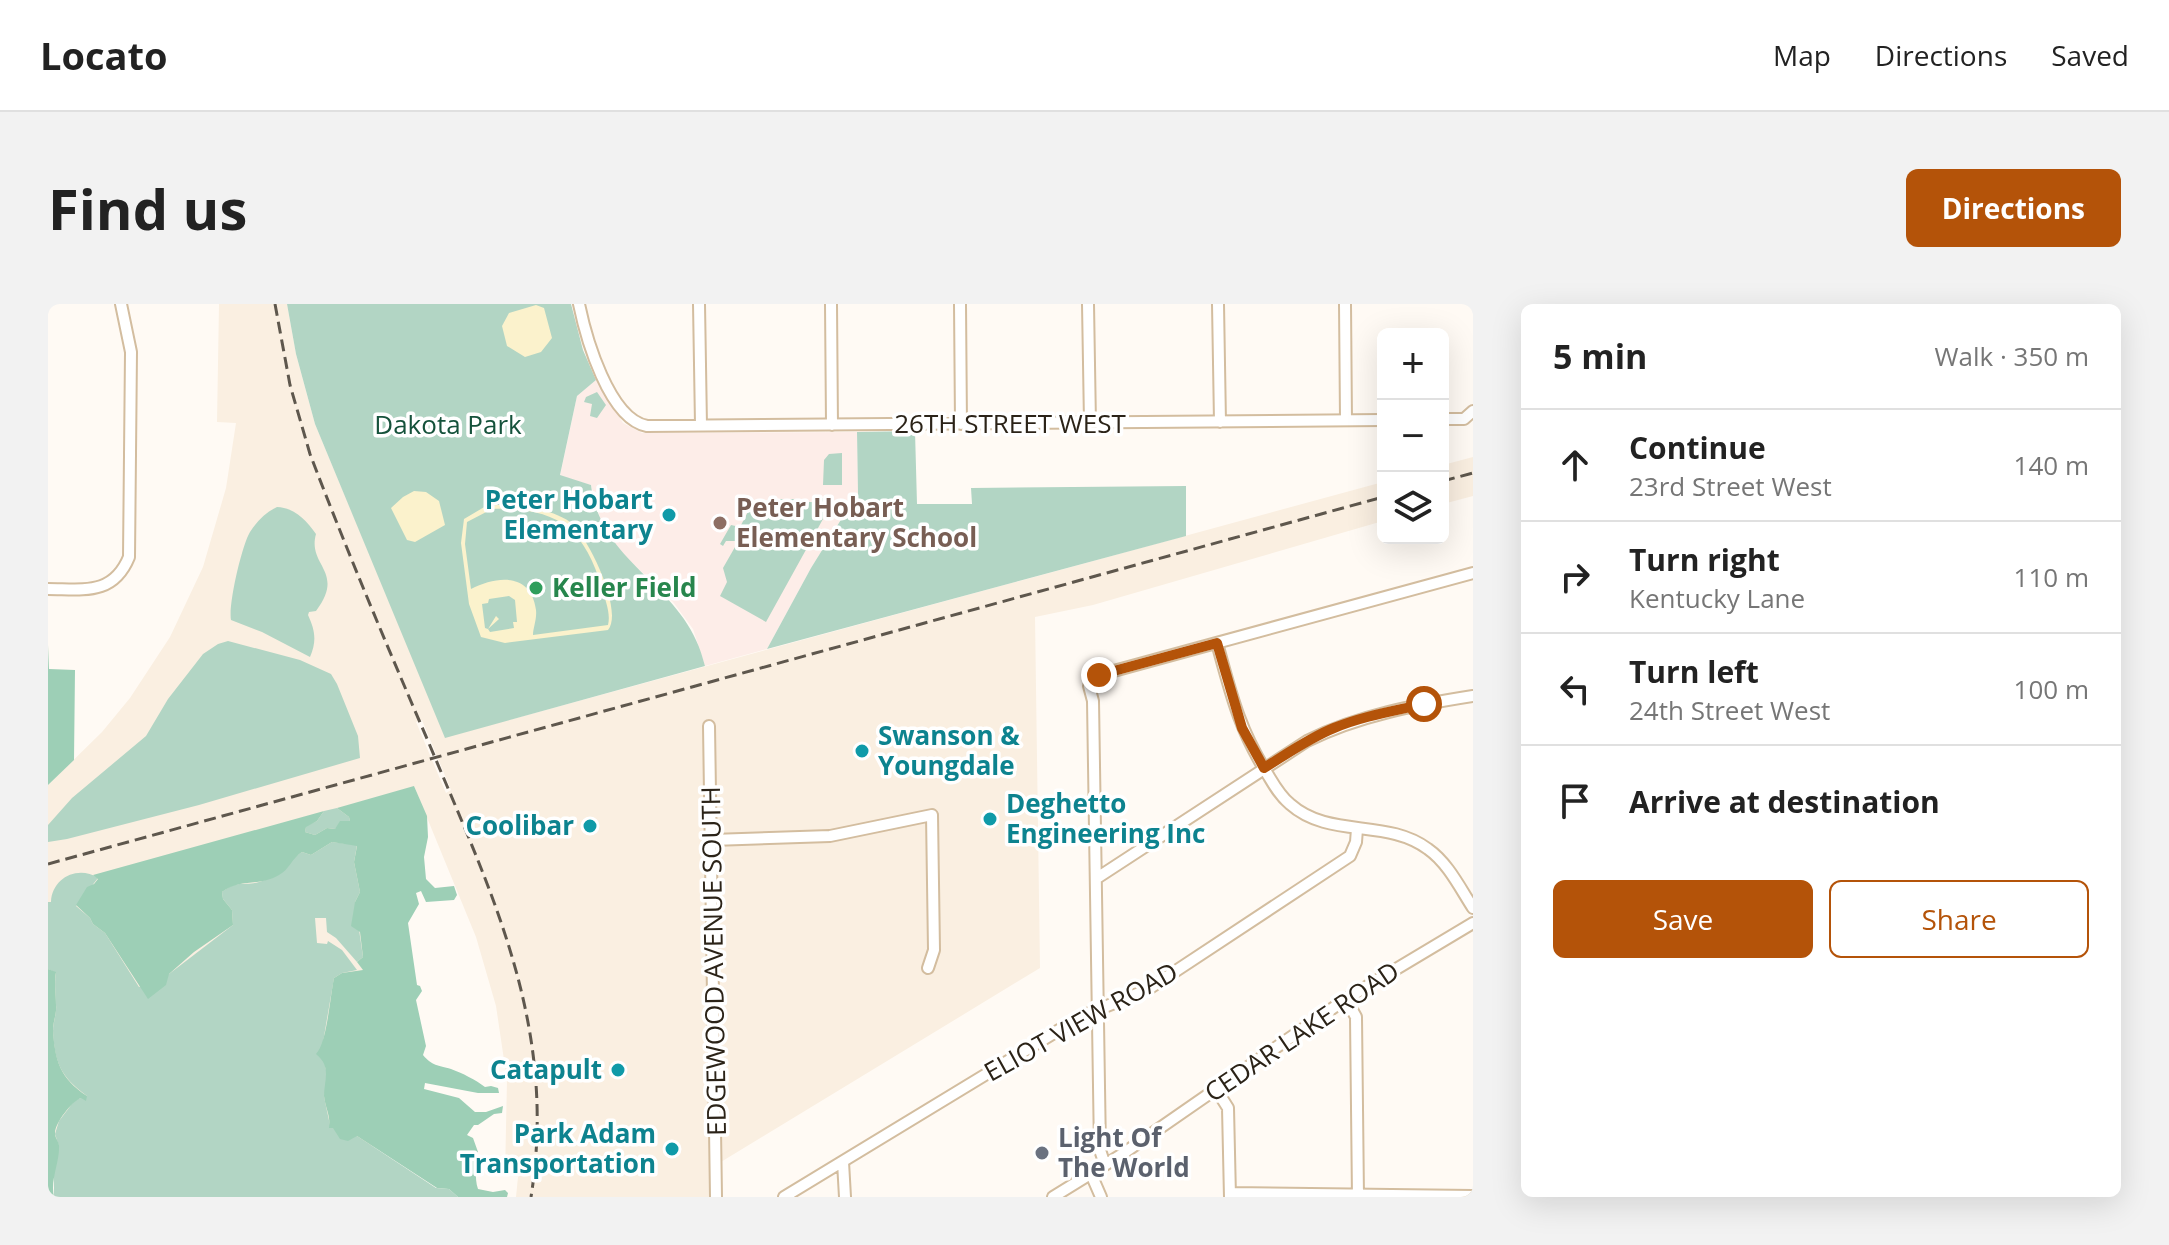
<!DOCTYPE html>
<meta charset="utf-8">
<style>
body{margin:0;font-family:"Open Sans",sans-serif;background:#f2f2f2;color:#222}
.controls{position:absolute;right:24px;top:24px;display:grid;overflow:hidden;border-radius:12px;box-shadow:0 8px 32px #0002}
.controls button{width:72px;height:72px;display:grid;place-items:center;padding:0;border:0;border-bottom:2px solid #e0e0e0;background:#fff;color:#222;font:40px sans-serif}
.stop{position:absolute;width:24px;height:24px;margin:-18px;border:6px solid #b45309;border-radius:50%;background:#fff}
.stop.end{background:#b45309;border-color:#fff;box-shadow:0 2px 8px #0008}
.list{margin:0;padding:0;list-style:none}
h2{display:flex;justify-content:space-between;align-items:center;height:104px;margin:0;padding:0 32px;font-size:34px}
h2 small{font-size:26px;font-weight:400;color:#767676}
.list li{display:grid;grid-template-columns:52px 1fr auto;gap:24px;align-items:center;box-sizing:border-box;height:112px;padding:0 32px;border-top:2px solid #e0e0e0}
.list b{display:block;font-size:30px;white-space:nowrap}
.list p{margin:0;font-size:26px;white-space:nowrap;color:#767676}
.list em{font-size:26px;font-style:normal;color:#767676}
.actions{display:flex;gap:16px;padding:24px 32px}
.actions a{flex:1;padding:18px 0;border:2px solid #b45309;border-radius:12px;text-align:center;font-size:28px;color:#b45309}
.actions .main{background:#b45309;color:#fff}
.icon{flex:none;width:44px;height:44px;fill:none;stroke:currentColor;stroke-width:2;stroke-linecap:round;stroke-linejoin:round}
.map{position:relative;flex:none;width:1425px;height:893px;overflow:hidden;border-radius:12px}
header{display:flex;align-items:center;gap:48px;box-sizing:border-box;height:112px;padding:0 40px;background:#fff;border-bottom:2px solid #e0e0e0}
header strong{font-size:38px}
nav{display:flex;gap:44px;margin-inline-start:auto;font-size:28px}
.intro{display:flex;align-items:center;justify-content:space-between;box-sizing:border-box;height:192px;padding:0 48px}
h1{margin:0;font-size:56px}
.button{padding:20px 36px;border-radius:12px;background:#b45309;color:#fff;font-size:28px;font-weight:700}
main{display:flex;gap:48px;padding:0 48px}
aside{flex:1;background:#fff;border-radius:12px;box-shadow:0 8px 32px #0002}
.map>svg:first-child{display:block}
</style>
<header>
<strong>Locato</strong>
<nav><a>Map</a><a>Directions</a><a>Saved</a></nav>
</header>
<div class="intro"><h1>Find us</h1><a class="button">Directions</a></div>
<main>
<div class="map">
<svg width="1425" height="893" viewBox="0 0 1425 893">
<rect width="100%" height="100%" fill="#fffaf4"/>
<path fill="#faefe1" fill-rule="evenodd" d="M 171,0 L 239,0 L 248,50 L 267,120 L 398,433 L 1335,178 L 1335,217 L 1045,301 L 987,313 L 992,664 L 663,864 L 663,893 L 468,893 L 470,873 L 457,871 L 459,776 L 448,702 L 428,633 L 366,482 L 318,893 L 0,838 L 0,481 L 54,428 L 82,394 L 122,333 L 155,263 L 178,184 L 188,119 L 169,118 ZM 374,416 L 403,486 L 398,489 L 368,418 Z
M 1425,153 L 1425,192 L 1395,200 L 1395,161 Z"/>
<path fill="#fdede8" d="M 548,76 L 575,119 L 594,129 L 809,128 L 810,189 L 802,207 L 794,214 L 763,264 L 719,345 L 657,362 L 645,325 L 625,298 L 575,250 L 555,224 L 543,181 L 512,172 L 529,92 Z"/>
<path fill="#b2d5c4" d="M 239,0 L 523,0 L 535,46 L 548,76 L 529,92 L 512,171 L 543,181 C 553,263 639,280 657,362 L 397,434 L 267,120 L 248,50 Z
M 549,88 L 558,101 L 549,114 L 542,112 L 544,100 L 536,98 L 538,93 Z
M 867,127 L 869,200 L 924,200 L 923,184 L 1138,182 L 1138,232 L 719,345 L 763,264 L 794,214 L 802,207 L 810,190 L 809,128 Z
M 794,149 L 794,181 L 775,181 L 776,156 L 781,150 Z
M 768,194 L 775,194 L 775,215 L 718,318 L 672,292 L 679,278 L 675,264 L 687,243 L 687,237 L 678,237 L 675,242 L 672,240 L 683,221 L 692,223 L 704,200 L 719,207 L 726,195 L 749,195 L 753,198 L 764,198 Z
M 229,203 C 247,204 258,216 268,230 C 259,262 298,267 268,307 L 261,308 L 260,311 C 267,326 269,337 262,353 L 214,328 L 183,316 C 180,301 194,241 202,228 C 209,217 218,208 229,203 Z
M 180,337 L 252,356 L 283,370 L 289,380 L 310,432 L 312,454 L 151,501 L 19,535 L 0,538 L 0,521 L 24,494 L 98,432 L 120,395 L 155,350 L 170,340 Z
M 289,504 L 301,513 L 302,517 L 287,525 L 279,524 L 267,531 L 257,528 L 258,522 L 269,517 L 276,507 Z
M 284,538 L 309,541 L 306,558 L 312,588 L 307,598 L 315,653 L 309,658 L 288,634 L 279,628 L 278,614 L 267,614 L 269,639 L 279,640 L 280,637 L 294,646 L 309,666 L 294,669 L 286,674 L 274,744 L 280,777 L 276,793 L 282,821 L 309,832 L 388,884 L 401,885 L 410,893 L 6,893 L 6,864 L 11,842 L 7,830 L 11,817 L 27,796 L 39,792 C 12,772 7,759 5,727 C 5,718 9,709 8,701 C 8,689 6,680 8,669 L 0,665 L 0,598 L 3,598 C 4,574 30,561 50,574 L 28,602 L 42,614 L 45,620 L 57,629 L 91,683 L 121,670 L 185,621 L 184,606 L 175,595 L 174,588 C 191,575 194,583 211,578 C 230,573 239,557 254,548 L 263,551 Z"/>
<path fill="#9dcfb6" d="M 0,341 L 1,365 L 27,366 L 26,456 L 0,481 Z
M 366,482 L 379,512 L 380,533 L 376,553 L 378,575 L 387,584 L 406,582 L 409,591 L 406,596 L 378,598 L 373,587 L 368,589 L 371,600 L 360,619 L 369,681 L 372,682 L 374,687 L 368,696 L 378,742 L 375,751 C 384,762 390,761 403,765 C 414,769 428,776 437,783 L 443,782 L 450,784 L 451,789 L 430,789 L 377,779 L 376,785 L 411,794 L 427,808 L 438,808 L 455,802 L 454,809 L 446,810 L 430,821 L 426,821 L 419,831 L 425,834 L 430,848 L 424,852 C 430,862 426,874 430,885 L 445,888 L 457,886 L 460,889 L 459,893 L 410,893 L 401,885 L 389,884 L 309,832 L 300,837 L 292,835 L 285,824 L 281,824 C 283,812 277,803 276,792 C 276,776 284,763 268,750 C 279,739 282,693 286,674 L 294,669 L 315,666 L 309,658 L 315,653 L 312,628 L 303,622 L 307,598 L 312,588 L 306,558 L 309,542 L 284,538 L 263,551 L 254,548 C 244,554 241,566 231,571 C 210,583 192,574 174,588 L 175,595 L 184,606 L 185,621 L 146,648 L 121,670 L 118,681 L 100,695 L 57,629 L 45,620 L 42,614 L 28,601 L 39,583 L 46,580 L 50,575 L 45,571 L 276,507 L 269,517 L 258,523 L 257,528 L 267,531 L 279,524 L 287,525 L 292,517 L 302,517 L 301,513 L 289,504 Z
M 0,665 L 8,668 C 6,680 8,689 8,701 C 9,709 5,718 5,726 C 7,757 12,774 39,792 L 38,797 L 33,794 C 24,797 7,819 7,829 C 7,834 10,836 11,841 C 12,858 2,875 6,893 L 0,893 Z"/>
<path fill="#fbf2cc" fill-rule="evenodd" d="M 488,1 L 496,4 L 504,34 L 493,48 L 477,53 L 459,42 L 454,22 L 461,9 Z
M 366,187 L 378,188 L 391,197 L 397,221 L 367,238 L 359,236 L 343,204 L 355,193 Z
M 461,200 C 479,202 507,207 522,218 C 540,232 576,307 560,326 L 457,339 L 433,333 L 421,300 L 413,239 L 416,215 L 438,202 ZM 444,205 C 508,203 536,223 554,284 C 557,296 563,309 560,321 L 485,331 C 485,324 489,315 488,306 C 483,268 449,272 423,285 L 417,240 L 419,218 ZM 461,292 L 467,296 L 469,318 L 465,318 L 466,324 L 442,328 L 440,325 L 451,315 L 448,312 L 440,325 L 437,324 L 434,300 L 440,299 L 441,295 Z"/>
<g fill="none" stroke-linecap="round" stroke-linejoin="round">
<defs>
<path id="minor" d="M 531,0 C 538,34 561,115 599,122 L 1335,116
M 651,0 L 653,121
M 783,0 L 784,121
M 912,0 L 913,120
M 1040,0 L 1042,119
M 1170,0 L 1172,118
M 1297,0 L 1298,116
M 1395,115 L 1416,115 L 1425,107
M 0,285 C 35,285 65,292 81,253 L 83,48 L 73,0
M 1169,339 C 1183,390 1191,425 1220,471 C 1226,481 1232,492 1242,500 C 1281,535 1339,514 1380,545 C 1400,559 1412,584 1425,604
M 661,422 L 668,893
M 664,536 L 782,532 L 884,511 L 886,646 L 880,664
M 1049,574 L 1259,437 C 1311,411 1368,401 1425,392
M 1298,695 L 1308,713 L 1310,893
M 1168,785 L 1180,804 L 1182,893
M 795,858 L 797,893
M 1057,861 L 1052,846 L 1045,397 L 1041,382 L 1051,371 L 1425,269
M 1043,870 L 1053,893
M 1182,889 L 1425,892
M 736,893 L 1034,712 L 1099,686 L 1302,552 L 1308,538 L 1309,525
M 1005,893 L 1073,851 L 1298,695 L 1425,619"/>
</defs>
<use href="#minor" stroke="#d3bd9f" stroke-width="14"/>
<use href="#minor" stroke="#fff" stroke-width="10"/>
<path stroke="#5e574d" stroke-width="3" stroke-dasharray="12 6" stroke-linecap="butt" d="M 227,0 L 242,81 L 262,150 C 299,247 339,342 380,437 C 444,590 510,722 483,893
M 1395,177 L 1425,169
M 0,560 L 1335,193"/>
</g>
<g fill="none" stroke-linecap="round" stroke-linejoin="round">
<path stroke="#b45309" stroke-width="10" d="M 1051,371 L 1169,339 L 1194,424 L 1216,464 C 1239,450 1261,434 1286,424 C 1315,412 1346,407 1376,400"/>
</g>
<g fill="#0f9aa8" stroke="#fff" stroke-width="3">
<circle cx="621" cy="211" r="8"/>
<circle cx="814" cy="447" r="8"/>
<circle cx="942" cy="515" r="8"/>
<circle cx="542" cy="522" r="8"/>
<circle cx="570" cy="766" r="8"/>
<circle cx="624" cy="845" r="8"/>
</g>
<circle fill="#8d6e63" stroke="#fff" stroke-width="3" cx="672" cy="219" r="8"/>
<circle fill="#2e9e5b" stroke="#fff" stroke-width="3" cx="488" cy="284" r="8"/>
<circle fill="#6b7280" stroke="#fff" stroke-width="3" cx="994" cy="849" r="8"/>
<g text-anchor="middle" stroke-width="7" stroke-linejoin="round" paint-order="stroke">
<g font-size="26" fill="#2b2318" stroke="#fff">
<text x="962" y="129">26TH STREET WEST</text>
<text transform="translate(666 657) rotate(-91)" y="9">EDGEWOOD AVENUE SOUTH</text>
<text transform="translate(1033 718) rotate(-29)" y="9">ELIOT VIEW ROAD</text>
<text transform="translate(1254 728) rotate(-34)" y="9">CEDAR LAKE ROAD</text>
</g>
<g font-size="26" fill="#15523b" stroke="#fff">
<text x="400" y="130">Dakota Park</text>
</g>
<g font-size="26" font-weight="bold" fill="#0d838f" stroke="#fff" text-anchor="end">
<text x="605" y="205">Peter Hobart<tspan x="605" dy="30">Elementary</tspan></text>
<text x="830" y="441" text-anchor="start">Swanson &amp;<tspan x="830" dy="30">Youngdale</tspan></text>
<text x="958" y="509" text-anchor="start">Deghetto<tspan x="958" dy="30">Engineering Inc</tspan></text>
<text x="526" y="531">Coolibar</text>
<text x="554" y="775">Catapult</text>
<text x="608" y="839">Park Adam<tspan x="608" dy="30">Transportation</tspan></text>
</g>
<g font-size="26" font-weight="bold" fill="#785e54" stroke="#fff" text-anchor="start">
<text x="688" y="213">Peter Hobart<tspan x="688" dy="30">Elementary School</tspan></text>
</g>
<g font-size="26" font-weight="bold" fill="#27864d" stroke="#fff" text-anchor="start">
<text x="504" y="293">Keller Field</text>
</g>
<g font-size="26" font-weight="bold" fill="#5b616d" stroke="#fff" text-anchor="start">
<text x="1010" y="843">Light Of<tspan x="1010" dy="30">The World</tspan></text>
</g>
</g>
</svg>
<div class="controls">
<button>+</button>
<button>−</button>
<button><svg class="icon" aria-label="layers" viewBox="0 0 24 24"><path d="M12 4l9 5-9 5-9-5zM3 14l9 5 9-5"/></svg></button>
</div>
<div class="stop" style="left:1376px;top:400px"></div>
<div class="stop end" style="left:1051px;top:371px"></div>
</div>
<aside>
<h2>5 min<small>Walk · 350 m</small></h2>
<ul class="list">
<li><svg class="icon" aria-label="ahead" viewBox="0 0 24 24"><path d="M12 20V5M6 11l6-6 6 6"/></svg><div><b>Continue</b><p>23rd Street West</p></div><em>140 m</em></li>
<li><svg class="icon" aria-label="right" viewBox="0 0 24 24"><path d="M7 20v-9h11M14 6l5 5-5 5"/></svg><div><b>Turn right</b><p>Kentucky Lane</p></div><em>110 m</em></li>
<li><svg class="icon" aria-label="left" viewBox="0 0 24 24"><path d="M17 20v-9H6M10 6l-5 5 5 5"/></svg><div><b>Turn left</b><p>24th Street West</p></div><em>100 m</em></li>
<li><svg class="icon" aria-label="arrive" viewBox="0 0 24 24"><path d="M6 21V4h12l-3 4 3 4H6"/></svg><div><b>Arrive at destination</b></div></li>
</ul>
<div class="actions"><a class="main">Save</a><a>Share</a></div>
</aside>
</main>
